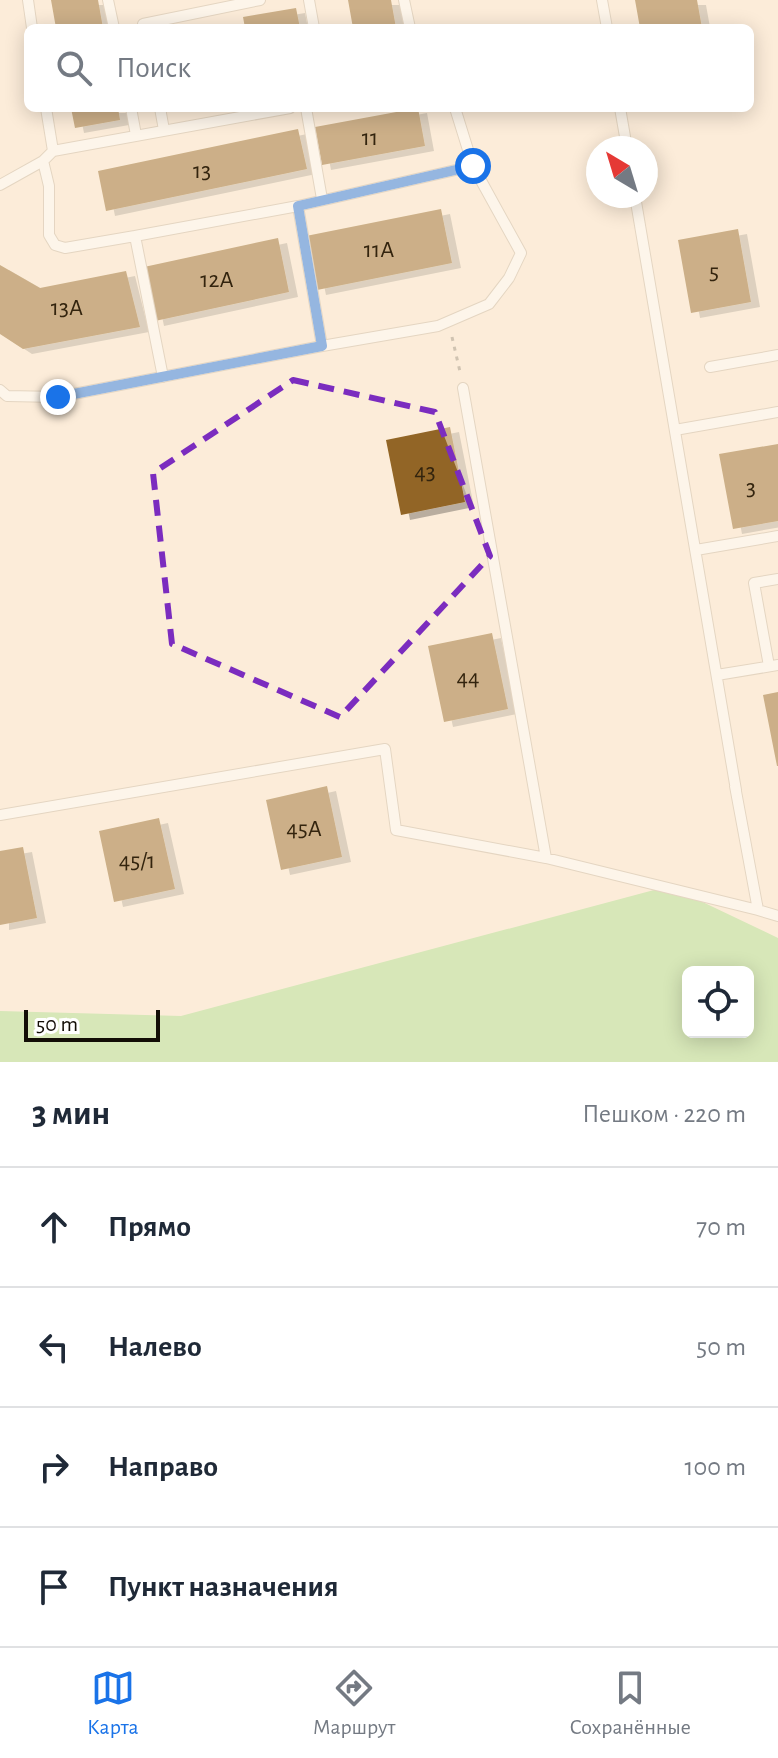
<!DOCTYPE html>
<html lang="ru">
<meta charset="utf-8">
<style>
body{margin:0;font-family:"Alegreya Sans",sans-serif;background:#f2f2f3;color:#1f2937}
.controls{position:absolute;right:24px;bottom:24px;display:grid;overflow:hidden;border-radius:12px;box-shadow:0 4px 20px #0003}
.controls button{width:72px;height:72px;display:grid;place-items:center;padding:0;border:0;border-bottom:2px solid #e0e1e3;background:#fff;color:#1f2937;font:40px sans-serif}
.compass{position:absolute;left:586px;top:136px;width:72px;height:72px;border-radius:50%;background:#fff;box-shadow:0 4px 20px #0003;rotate:322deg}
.scale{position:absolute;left:24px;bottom:20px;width:136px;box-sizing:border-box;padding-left:8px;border:4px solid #130e07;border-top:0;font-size:22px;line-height:28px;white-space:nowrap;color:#130e07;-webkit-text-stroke:6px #fff;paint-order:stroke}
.stop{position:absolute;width:24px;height:24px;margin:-18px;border:6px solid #1a73e8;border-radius:50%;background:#fff}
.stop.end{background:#1a73e8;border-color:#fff;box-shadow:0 2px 8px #0008}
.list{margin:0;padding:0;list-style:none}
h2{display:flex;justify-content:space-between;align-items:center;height:104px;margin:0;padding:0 32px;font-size:34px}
h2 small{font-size:26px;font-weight:400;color:#747a83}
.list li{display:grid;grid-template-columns:52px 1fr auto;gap:24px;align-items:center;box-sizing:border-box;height:120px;padding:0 32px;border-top:2px solid #e0e1e3}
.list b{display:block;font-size:30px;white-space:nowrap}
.list em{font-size:26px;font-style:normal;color:#747a83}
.icon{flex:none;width:44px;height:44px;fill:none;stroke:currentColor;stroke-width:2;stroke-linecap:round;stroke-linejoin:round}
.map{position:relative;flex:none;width:778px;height:1062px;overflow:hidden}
.search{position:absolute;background:#fff;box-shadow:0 4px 20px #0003;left:24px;right:24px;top:24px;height:88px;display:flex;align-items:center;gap:20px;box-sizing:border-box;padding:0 28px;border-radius:12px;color:#747a83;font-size:30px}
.sheet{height:584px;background:#fff}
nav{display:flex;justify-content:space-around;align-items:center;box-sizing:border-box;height:112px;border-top:2px solid #e0e1e3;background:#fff;font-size:22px;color:#747a83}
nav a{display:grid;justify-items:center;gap:4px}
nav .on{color:#1a73e8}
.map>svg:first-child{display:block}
</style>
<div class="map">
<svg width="778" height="1062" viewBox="0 0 778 1062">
<defs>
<filter id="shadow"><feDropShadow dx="9" dy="5" stdDeviation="0" flood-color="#0004"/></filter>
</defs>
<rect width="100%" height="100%" fill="#fcecd9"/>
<path fill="#aadf90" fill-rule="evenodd" d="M 669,886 L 778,938 L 778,1062 L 0,1062 L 0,1011 L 181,1016 ZM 688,972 L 748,972 L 748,1032 L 688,1032 Z"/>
<path fill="#926525" filter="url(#shadow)" d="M 51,0 L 98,0 L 103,28 L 56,28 Z
M 348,0 L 391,0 L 396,28 L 353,28 Z
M 635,0 L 697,0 L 702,28 L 640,28 Z
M 296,8 L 300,28 L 245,28 L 243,17 Z
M 71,108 L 118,108 L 120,120 L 75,128 Z
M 418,108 L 425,146 L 322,165 L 315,127 Z
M 298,129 L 307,169 L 106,211 L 98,171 Z
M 441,209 L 452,263 L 317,290 L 306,236 Z
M 738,229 L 751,302 L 691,313 L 678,240 Z
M 278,238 L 289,292 L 155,321 L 144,267 Z
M 0,265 L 40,288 L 126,271 L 140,327 L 23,349 L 0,334 Z
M 450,427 L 465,502 L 401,515 L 386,440 Z
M 778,444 L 778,521 L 733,529 L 719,454 Z
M 492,633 L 508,709 L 444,722 L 428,646 Z
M 778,692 L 778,766 L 777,766 L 763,695 Z
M 327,786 L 342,857 L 281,870 L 266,800 Z
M 159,818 L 175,889 L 114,902 L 99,831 Z
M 23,847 L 37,918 L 0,925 L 0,851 Z"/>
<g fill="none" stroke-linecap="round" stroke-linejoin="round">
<defs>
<path id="service" d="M 28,0 L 32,28
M 108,0 L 114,28
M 309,0 L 314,28
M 404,0 L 410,28
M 602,0 L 607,28
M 144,28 L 143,24 L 260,0
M 46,108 L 53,151
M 131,108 L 136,135
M 160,108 L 164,130
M 306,108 L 322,199
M 620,108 L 627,148
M 43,161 L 49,186 L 49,235 L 55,245 L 65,248 L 135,236
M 0,185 L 43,161 L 53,151 L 290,108
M 635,196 L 736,790
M 298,206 L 473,166
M 710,367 L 778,355
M 163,377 L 135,236 L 298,206 L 322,346
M 463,388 L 546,858 L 758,910 L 735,786
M 0,390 L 7,396 L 58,397 L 322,346 L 438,326 L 489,304 L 509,278 L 521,253 L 473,166 L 455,108
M 675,430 L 778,412
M 696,550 L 778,536
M 769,666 L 754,583 L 778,579
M 717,675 L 778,665
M 0,815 L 385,749 L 396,830 L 546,858
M 757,904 L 758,910 L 778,916"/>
</defs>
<use href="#service" stroke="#c9b9a6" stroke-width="12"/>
<path stroke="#9c9082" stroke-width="3" stroke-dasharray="4 6" stroke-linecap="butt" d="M 452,337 L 461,376"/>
<use href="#service" stroke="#fff" stroke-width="10"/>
</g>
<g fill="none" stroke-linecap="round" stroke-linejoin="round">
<path stroke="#1a73e8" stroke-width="10" d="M 58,397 L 322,346 L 298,206 L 473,166"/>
</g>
<path d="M0 0H778V1062H0ZM 293,380 L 435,412 L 490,556 L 340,717 L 172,644 L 153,473 Z" fill="#fcecd9" fill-opacity=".55" fill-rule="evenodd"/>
<path fill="none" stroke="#7b2cbf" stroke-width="6" stroke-dasharray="16 10" stroke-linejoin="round" d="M 293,380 L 435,412 L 490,556 L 340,717 L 172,644 L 153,473 Z"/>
<g text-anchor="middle" stroke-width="6" stroke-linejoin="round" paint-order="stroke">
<g font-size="24" fill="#33240e">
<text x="370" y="145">11</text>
<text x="202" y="178">13</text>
<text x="379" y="257">11А</text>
<text x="714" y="279">5</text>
<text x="217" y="287">12А</text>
<text x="67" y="315">13А</text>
<text x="425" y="479">43</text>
<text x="751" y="495">3</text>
<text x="468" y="685">44</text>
<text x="304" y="836">45А</text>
<text x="137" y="868">45/1</text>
</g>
</g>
</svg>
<div class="controls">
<button><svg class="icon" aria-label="locate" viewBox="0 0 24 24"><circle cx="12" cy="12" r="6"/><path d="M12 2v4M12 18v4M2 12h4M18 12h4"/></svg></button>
</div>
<svg class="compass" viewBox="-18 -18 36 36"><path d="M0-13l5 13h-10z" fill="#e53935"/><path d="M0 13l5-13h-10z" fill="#747a83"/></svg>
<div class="scale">50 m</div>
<div class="stop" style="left:473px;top:166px"></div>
<div class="stop end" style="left:58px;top:397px"></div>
<div class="search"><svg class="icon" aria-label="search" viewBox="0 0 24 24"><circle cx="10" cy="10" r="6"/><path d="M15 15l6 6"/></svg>Поиск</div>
</div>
<section class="sheet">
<h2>3 мин<small>Пешком · 220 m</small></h2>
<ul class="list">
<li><svg class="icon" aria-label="ahead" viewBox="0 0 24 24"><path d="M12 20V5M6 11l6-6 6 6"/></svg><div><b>Прямо</b></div><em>70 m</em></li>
<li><svg class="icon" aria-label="left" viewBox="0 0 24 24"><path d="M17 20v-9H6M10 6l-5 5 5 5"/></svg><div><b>Налево</b></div><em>50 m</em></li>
<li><svg class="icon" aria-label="right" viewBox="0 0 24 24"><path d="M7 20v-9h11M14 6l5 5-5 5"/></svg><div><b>Направо</b></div><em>100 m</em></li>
<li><svg class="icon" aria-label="arrive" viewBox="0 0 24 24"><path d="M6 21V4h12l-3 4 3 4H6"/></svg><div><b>Пункт назначения</b></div></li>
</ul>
</section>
<nav>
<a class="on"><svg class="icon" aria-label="map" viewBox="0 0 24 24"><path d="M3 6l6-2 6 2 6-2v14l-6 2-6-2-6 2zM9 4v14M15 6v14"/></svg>Карта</a>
<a><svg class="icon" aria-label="directions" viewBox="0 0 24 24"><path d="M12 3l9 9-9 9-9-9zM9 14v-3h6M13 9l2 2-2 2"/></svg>Маршрут</a>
<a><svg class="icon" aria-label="saved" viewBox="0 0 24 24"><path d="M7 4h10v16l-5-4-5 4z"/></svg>Сохранённые</a>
</nav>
